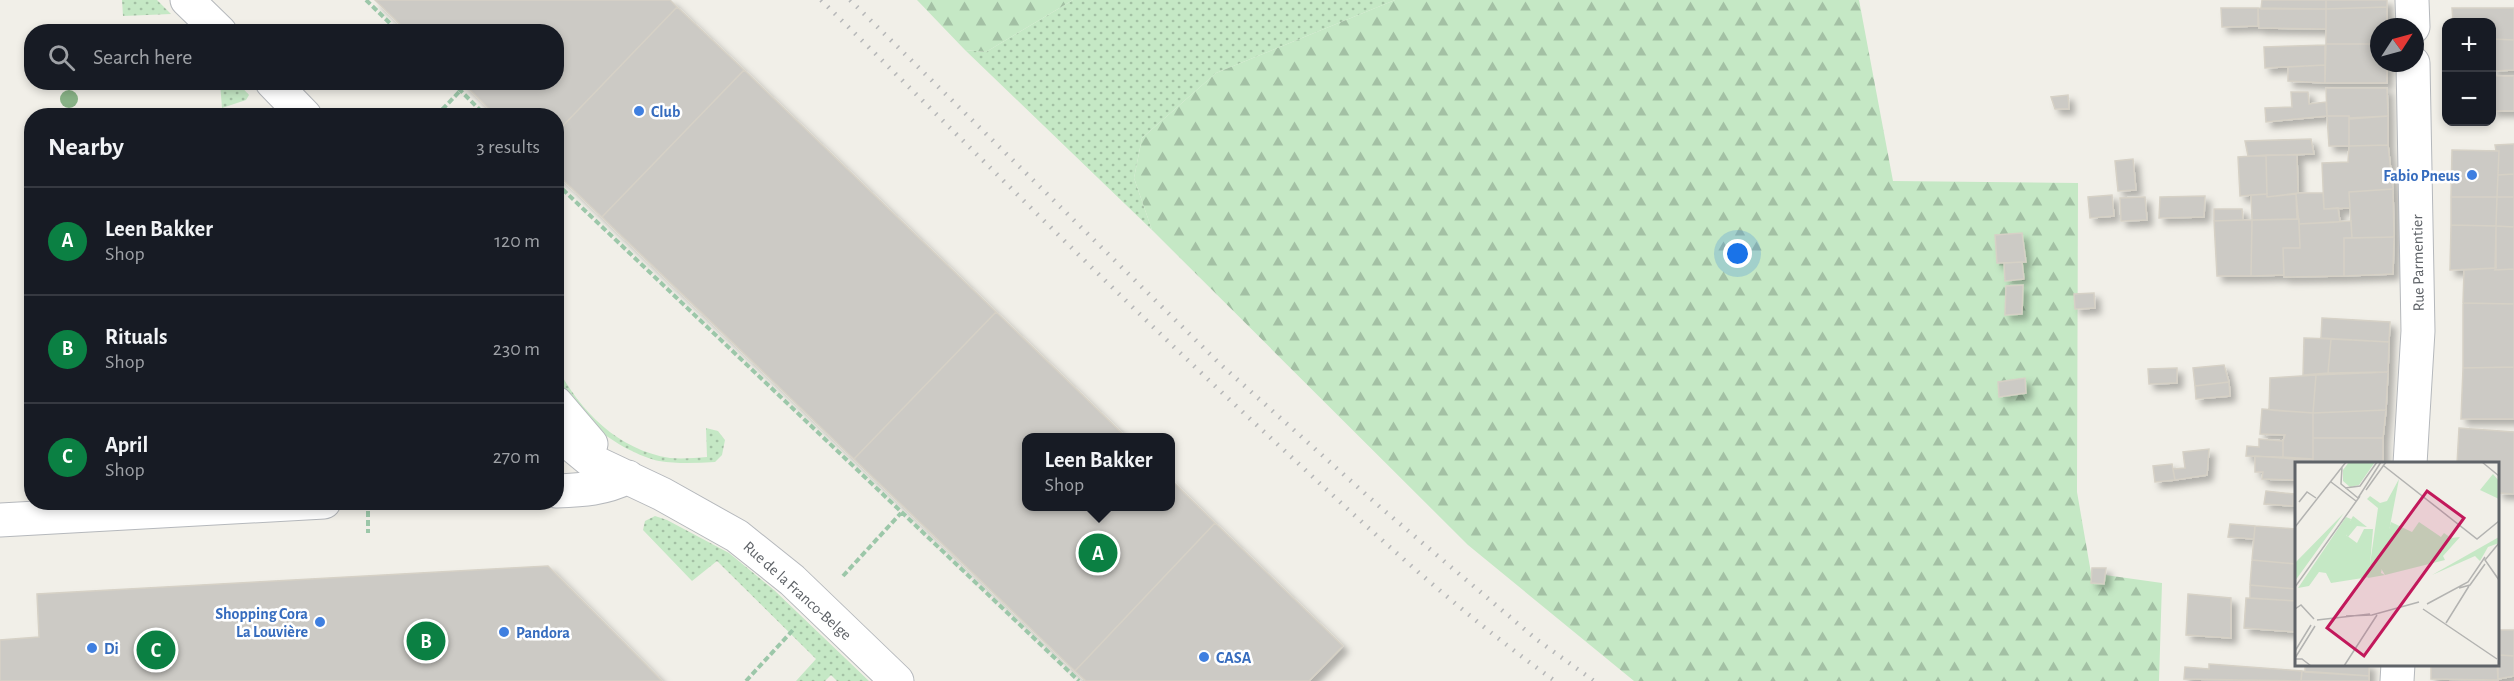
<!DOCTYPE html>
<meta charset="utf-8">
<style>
body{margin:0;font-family:"Alegreya Sans",sans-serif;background:#20242c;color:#f1f3f6}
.controls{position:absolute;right:18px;top:18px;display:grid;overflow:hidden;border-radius:12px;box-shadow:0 3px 9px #0003}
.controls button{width:54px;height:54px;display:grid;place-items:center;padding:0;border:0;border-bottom:2px solid #363941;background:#171b24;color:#f1f3f6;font:30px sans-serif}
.compass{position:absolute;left:2370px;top:18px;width:54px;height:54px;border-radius:50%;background:#171b24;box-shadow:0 3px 9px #0003;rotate:54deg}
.you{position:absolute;left:1738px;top:254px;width:21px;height:21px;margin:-15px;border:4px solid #fff;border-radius:50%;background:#1a73e8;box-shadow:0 0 0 9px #1a73e833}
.badge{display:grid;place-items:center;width:39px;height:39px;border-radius:50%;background:#0b8043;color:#fff;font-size:20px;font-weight:700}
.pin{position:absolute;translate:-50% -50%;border:3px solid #fff;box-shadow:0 2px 6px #0006}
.popup{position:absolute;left:1022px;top:433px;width:153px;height:78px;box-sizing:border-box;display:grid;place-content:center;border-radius:12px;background:#171b24;filter:drop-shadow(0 2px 4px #0005);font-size:20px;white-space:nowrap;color:#9ea1a6}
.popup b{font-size:22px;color:#f1f3f6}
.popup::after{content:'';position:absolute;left:50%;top:100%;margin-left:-12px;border:12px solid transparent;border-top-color:#171b24}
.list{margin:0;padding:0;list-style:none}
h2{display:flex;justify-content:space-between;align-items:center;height:78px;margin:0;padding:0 24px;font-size:26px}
h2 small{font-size:20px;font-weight:400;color:#9ea1a6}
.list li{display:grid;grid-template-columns:39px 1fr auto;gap:18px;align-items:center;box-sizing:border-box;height:108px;padding:0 24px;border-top:2px solid #363941}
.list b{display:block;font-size:22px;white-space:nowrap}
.list p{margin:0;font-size:20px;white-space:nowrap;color:#9ea1a6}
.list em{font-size:20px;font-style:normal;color:#9ea1a6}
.icon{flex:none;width:33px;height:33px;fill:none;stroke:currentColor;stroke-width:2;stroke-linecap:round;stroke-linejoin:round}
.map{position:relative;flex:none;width:2514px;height:681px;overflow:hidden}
.search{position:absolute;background:#171b24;box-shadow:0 3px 9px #0003;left:24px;top:24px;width:540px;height:66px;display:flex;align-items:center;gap:15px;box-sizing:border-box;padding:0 21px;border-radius:24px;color:#9ea1a6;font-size:22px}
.panel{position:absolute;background:#171b24;box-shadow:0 3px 9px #0003;left:24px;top:108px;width:540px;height:402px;border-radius:24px}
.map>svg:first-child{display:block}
</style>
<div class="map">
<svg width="2514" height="681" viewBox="0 0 2514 681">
<defs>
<pattern id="grass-dots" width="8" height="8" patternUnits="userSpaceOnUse" patternTransform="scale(1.5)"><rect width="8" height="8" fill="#c5e8c5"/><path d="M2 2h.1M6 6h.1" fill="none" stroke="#a3c0a4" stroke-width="1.8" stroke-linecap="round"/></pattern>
<pattern id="forest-firs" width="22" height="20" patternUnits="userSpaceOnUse" patternTransform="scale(1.5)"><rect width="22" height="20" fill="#c5e8c5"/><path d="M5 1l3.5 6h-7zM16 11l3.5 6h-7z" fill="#a3c0a4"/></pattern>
<filter id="shadow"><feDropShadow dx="5.5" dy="5.5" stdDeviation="3" flood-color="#0004"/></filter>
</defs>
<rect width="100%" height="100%" fill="#f1efe8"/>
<path fill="url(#grass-dots)" d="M 122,0 L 157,0 L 171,14 L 123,16 Z
M 1073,0 L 1395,0 L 1216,73 L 1142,138 L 1134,178 L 1152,230 L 965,50 L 986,52 Z
M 220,83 L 238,83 L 249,95 L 246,100 L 222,108 Z
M 557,367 C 580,411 618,450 670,458 C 682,459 695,458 707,457 L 706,428 L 718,431 L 725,440 L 722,455 L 715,462 C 696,463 678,464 659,461 C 622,453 557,408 557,367 Z
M 655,516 L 667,520 L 729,553 L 774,590 L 869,681 L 837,681 L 831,675 L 825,681 L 796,681 L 816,659 L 717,561 L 692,581 L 643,530 L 645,521 Z"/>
<path fill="url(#forest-firs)" d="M 917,0 L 1073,0 L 986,52 L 965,50 Z
M 1395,0 L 1859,0 L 1893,181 L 2078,183 L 2077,492 L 2091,573 L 2162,583 L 2159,681 L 1634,681 L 1468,545 L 1152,230 L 1134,178 L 1142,138 L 1216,73 Z"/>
<path fill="#cccac5" stroke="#d6d1c6" stroke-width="1.5" filter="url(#shadow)" d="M 375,0 L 670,0 L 677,7 L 556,133 L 556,116 L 496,116 L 462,82 L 556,82 L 556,32 L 408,32 Z
M 2262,0 L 2326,0 L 2326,9 L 2261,9 Z
M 2326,0 L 2387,0 L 2387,7 L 2326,9 Z
M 677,7 L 744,70 L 602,217 L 556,173 L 556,133 Z
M 2387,7 L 2387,27 L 2379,27 L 2379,44 L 2326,44 L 2326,9 Z
M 2221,8 L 2258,8 L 2258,26 L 2222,27 Z
M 2258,8 L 2326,9 L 2326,29 L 2259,28 Z
M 2452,8 L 2514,8 L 2514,40 L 2492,39 L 2492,22 L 2453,22 Z
M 2492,39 L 2514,40 L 2514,70 L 2492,71 Z
M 2326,44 L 2379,44 L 2379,63 L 2387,63 L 2387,83 L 2325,83 Z
M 2325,45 L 2325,65 L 2265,68 L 2264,47 Z
M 2325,65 L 2325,83 L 2288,81 L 2288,67 Z
M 744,70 L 996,312 L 854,459 L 602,217 Z
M 2492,76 L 2514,76 L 2514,111 L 2492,111 Z
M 2326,88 L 2387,88 L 2388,116 L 2350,119 L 2349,116 L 2327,116 Z
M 2291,92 L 2308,92 L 2309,104 L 2326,102 L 2327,116 L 2266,122 L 2265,108 L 2292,107 Z
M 2068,95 L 2069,109 L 2055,109 L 2051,97 Z
M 2327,116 L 2349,116 L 2349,146 L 2329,146 Z
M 2388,116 L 2388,145 L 2349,146 L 2349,118 Z
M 2311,139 L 2314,154 L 2248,156 L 2245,141 Z
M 2514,144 L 2514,174 L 2498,175 L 2499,151 L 2496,151 L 2495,145 Z
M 2388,145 L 2393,189 L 2349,192 L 2350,208 L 2324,209 L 2322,163 L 2348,162 L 2349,146 Z
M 2452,150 L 2499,151 L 2497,197 L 2451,197 Z
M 2266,155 L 2297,155 L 2298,193 L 2267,197 Z
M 2266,155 L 2267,194 L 2240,196 L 2238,157 Z
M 2133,159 L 2136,190 L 2118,191 L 2115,161 Z
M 2514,174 L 2514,197 L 2497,197 L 2498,175 Z
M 2393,189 L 2394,237 L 2352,238 L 2349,192 Z
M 2298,193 L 2323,193 L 2324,209 L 2338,208 L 2340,222 L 2299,224 L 2296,194 Z
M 2267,194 L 2267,197 L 2296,194 L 2297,219 L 2252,220 L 2251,195 Z
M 2112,195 L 2114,216 L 2090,218 L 2088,197 Z
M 2205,196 L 2204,217 L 2159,218 L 2160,197 Z
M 2145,197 L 2147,220 L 2121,221 L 2120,198 Z
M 2451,197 L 2497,197 L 2496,226 L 2451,225 Z
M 2497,197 L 2514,197 L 2514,227 L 2496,226 Z
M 2214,209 L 2242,209 L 2243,220 L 2214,221 Z
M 2299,219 L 2300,248 L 2283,248 L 2284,275 L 2251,276 L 2252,220 Z
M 2243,220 L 2252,220 L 2251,276 L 2217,276 L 2214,221 Z
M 2351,221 L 2352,238 L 2344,238 L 2344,276 L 2284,277 L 2283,248 L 2300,248 L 2299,224 Z
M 2451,225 L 2496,226 L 2496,268 L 2450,270 Z
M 2496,226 L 2514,227 L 2514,269 L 2495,270 Z
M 2022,233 L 2026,262 L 1997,263 L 1995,235 Z
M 2394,237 L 2393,274 L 2344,276 L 2344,238 Z
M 2022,262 L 2024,279 L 2005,281 L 2004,263 Z
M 2496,268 L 2495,270 L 2514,269 L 2514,304 L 2463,303 L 2464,270 Z
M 2023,285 L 2022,314 L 2005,315 L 2006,286 Z
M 2094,293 L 2095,308 L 2075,309 L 2074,294 Z
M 2463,303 L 2514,304 L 2514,367 L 2463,368 Z
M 996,312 L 1127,438 L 1026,438 L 1026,506 L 1170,506 L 1170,479 L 1215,523 L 1075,671 L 854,459 Z
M 2322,318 L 2390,322 L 2389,342 L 2321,338 Z
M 2304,338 L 2331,339 L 2328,373 L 2303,375 Z
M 2331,339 L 2389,342 L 2388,372 L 2328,373 Z
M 2224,365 L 2229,382 L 2195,386 L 2193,368 Z
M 2514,367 L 2514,419 L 2461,419 L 2463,368 Z
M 2177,368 L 2177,383 L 2149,384 L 2148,369 Z
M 2388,372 L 2386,410 L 2313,413 L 2316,375 Z
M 2316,375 L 2313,413 L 2269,410 L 2270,378 Z
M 2025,378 L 2026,393 L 1999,397 L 1998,382 Z
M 2229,382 L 2230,396 L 2196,399 L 2195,386 Z
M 2262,409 L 2313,413 L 2313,459 L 2283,457 L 2283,441 L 2285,435 L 2260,434 Z
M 2386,410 L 2383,438 L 2313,438 L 2313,413 Z
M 2459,428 L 2514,432 L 2514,494 L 2498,493 L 2498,464 L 2457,464 Z
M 2313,438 L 2383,438 L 2383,464 L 2313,462 Z
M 2259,439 L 2283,441 L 2283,457 L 2246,456 L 2247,446 L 2259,447 Z
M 2209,449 L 2207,475 L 2175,480 L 2173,469 L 2185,468 L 2183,452 Z
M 2255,456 L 2295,459 L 2295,480 L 2262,479 L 2263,472 L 2255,472 Z
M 2295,459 L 2313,459 L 2313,462 L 2322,464 L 2296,464 L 2295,480 Z
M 2172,464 L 2175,480 L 2155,482 L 2153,466 Z
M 2266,491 L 2294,494 L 2293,506 L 2264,504 Z
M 1215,523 L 1343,646 L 1309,681 L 1086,681 L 1075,671 Z
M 2230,524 L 2255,526 L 2254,539 L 2228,537 Z
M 2255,526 L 2296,529 L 2296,564 L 2252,560 Z
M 2252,560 L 2296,564 L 2296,589 L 2250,585 Z
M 548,566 L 662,681 L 0,681 L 0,640 L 39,637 L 37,594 Z
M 2092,568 L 2106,568 L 2104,584 L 2091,583 Z
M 2250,585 L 2296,589 L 2296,601 L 2250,598 Z
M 2188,594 L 2231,598 L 2231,638 L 2186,635 Z
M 2246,598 L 2296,601 L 2296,632 L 2244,628 Z
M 2500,630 L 2514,630 L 2514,656 L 2500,655 Z
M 2500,655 L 2514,656 L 2514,676 L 2498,679 L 2498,656 Z
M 2209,664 L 2302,671 L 2301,681 L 2184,679 L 2185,667 L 2209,669 Z
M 2305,664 L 2369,664 L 2369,676 L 2305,672 Z
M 2431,664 L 2497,664 L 2498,680 L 2431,679 Z
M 2302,671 L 2369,676 L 2369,681 L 2301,681 Z"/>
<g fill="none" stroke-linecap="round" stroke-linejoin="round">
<defs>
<path id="minor" d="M 187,0 L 220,32
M 2412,0 L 2413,27
M 272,82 L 305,116
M 556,403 L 591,444
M 556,432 L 590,460 L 662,494 L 737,536 L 792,580 L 897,681
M 2410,464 L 2418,331 L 2413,63
M 556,491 C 583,490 604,489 628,477
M 0,520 L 324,502
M 2397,681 L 2398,664"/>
</defs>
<use href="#minor" stroke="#b5b8bc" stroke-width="35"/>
<path stroke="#9cc7a9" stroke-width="4" stroke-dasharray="6 3" stroke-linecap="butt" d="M 366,0 L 399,32
M 452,82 L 486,116
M 436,116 L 460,91
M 556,183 L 1079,681
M 368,502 L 368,533
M 843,576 L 901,513
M 746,681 L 793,630"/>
<use href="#minor" stroke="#fff" stroke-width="33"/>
<path stroke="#b6b7b8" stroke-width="4.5" stroke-dasharray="1.5 8" stroke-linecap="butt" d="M 821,0 C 975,152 1127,306 1287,453 C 1372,532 1460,613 1555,681
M 850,0 L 1220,364 L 1380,507 L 1536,639 L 1594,681"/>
</g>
<circle fill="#89b387" cx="69" cy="99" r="9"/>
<g fill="#3f7fe0" stroke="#fff" stroke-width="2">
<circle cx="639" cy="111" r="6"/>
<circle cx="2472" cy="175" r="6"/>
<circle cx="320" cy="622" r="6"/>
<circle cx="504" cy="632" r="6"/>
<circle cx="92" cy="648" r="6"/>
<circle cx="1204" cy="657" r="6"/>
</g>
<g text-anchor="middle" stroke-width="5" stroke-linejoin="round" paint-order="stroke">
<g font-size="16" font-weight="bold" fill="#366cbe" stroke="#fff" text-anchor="start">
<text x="651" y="117">Club</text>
<text x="2460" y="181" text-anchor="end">Fabio Pneus</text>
<text x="308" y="619" text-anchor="end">Shopping Cora<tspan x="308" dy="18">La Louvière</tspan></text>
<text x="516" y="638">Pandora</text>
<text x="104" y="654">Di</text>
<text x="1216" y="663">CASA</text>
</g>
<g font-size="16" fill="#5f6368" stroke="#fff">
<text transform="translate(2417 263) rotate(-91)" y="6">Rue Parmentier</text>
<text transform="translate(798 590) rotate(42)" y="6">Rue de la Franco-Belge</text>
</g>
</g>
<g transform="translate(2295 462)">
<rect width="204" height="204" fill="#f1efe8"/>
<path d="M 54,0 L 80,0 L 64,23 L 55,25 L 48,19 L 48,8 ZM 198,12 L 204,19 L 204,37 L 185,28 ZM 104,17 L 86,111 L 90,113 L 73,116 L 83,46 L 72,37 L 75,34 L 85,41 L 92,39 ZM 58,54 L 72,65 L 62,64 L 53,75 L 49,70 ZM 204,75 L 204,81 L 193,85 L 185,99 L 180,94 L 137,113 Z" fill="#c5e8c5"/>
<path d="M 49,51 L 0,119 L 0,101 ZM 51,55 L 56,57 L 51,73 L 62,81 L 69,67 L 78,67 L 74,115 L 36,121 L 31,111 L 24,110 L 14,124 L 3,126 ZM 96,60 L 117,70 L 124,60 L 146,75 L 149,71 L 156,76 L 165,75 L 148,94 L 150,98 L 90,113 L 84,103 Z" fill="#c5e8c5"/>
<path fill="none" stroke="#b3b3b1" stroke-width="1.5" d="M 187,0 L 204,14M 89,4 L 182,77 L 204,59M 47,5 L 46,22 L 63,36M 36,20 L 61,39M 50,26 L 65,24 L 82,0M 71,28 L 91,0M 63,36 L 86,0M 4,40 L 12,30 L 21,36M 0,65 L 51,0M 204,81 L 190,98 L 204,118M 0,125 L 65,34M 164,126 L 175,123 L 190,102M 132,142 L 173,120 L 190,95M 0,147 L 6,143 L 19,157M 128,147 L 202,197M 51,154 L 77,153 L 124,140M 22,158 L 75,152M 151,161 L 174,124M 0,189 L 16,163M 0,196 L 20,164M 0,197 L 7,197 L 16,204M 49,204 L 82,153"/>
<path fill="#c2185b" fill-opacity="0.15" stroke="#c2185b" stroke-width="3" d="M 132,29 L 169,56 L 69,194 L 32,166 Z"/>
<rect width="204" height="204" fill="none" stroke="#5f6368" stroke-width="3"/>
</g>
</svg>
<div class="controls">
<button>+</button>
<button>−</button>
</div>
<svg class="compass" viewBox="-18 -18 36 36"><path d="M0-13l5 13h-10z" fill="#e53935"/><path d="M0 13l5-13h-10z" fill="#9ea1a6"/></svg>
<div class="you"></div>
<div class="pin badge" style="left:1098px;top:553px">A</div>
<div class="popup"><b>Leen Bakker</b>Shop</div>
<div class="pin badge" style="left:426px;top:641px">B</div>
<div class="pin badge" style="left:156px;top:650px">C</div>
<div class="search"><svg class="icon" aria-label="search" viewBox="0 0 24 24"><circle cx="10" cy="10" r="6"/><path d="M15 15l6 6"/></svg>Search here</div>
<section class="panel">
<h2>Nearby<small>3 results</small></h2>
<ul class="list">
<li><span class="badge">A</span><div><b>Leen Bakker</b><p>Shop</p></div><em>120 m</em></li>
<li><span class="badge">B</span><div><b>Rituals</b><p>Shop</p></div><em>230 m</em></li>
<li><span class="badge">C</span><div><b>April</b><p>Shop</p></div><em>270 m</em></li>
</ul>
</section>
</div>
